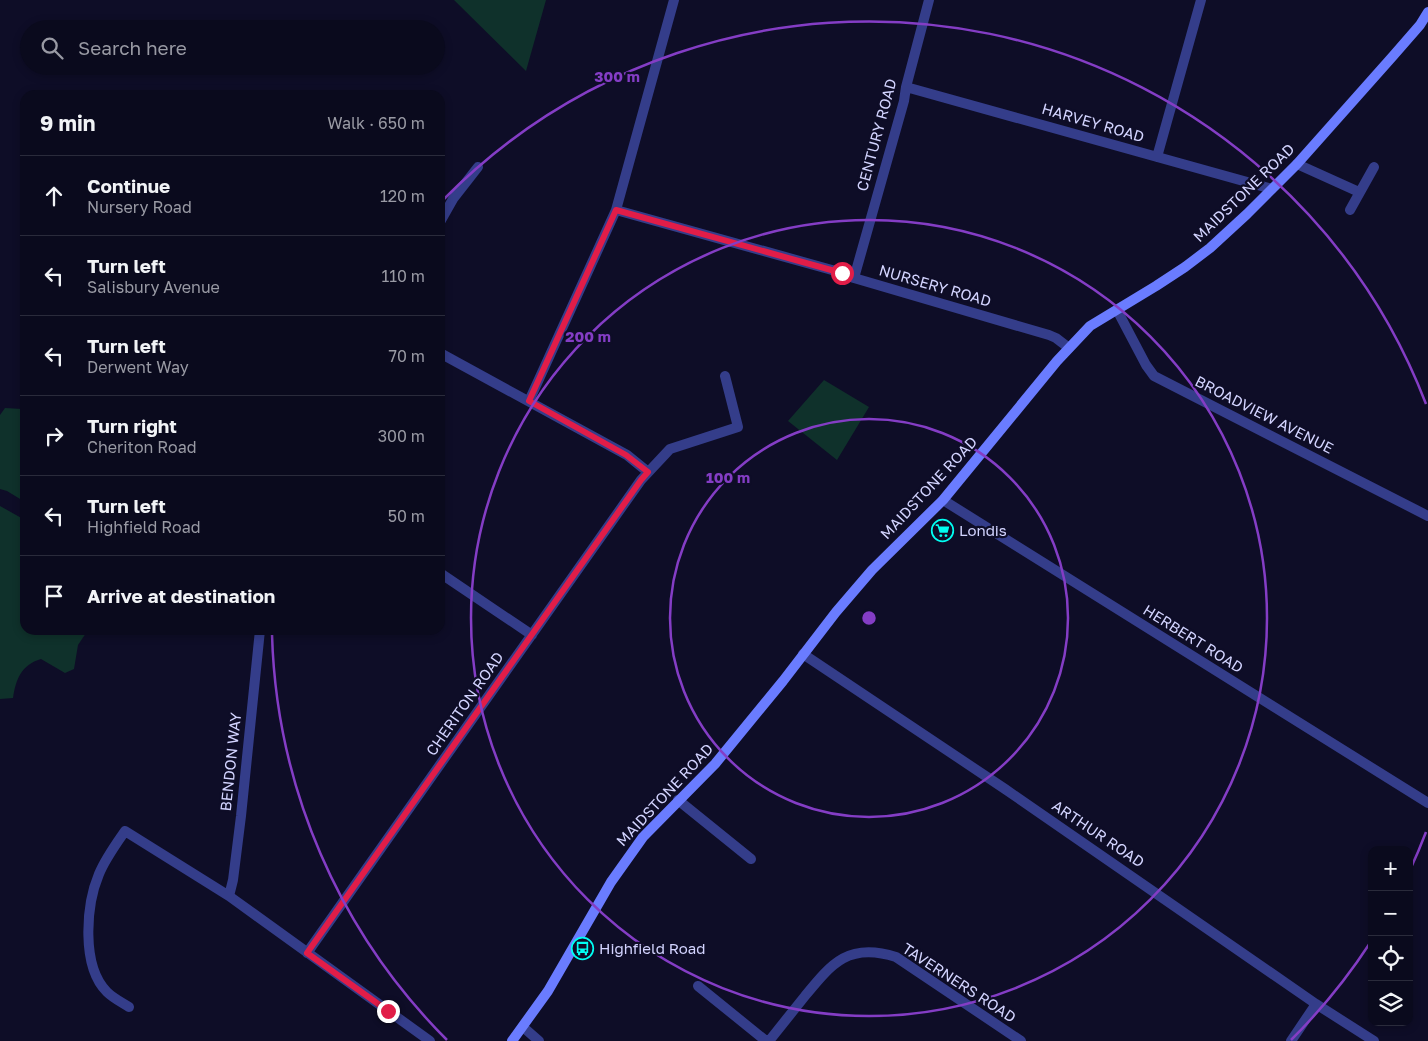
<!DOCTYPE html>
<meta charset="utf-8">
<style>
body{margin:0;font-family:"Golos Text",sans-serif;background:#18182a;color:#f1f3f6}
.controls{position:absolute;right:15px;bottom:15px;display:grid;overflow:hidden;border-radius:10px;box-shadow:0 2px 8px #0003}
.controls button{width:45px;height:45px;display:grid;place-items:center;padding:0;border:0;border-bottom:1px solid #2a2b3b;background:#0a0a1d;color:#f1f3f6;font:25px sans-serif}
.stop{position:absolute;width:15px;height:15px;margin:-11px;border:4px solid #e11d48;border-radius:50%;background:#fff}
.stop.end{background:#e11d48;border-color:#fff;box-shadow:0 1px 5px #0008}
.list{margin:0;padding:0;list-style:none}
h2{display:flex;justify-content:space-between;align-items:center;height:65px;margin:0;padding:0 20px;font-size:21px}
h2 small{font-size:16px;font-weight:400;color:#999aa4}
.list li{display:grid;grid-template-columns:32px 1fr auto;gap:15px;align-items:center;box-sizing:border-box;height:80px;padding:0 20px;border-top:1px solid #2a2b3b}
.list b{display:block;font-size:19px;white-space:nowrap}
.list p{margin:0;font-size:16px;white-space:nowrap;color:#999aa4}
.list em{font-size:16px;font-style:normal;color:#999aa4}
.icon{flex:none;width:28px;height:28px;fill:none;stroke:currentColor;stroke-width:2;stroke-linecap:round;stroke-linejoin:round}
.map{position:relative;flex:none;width:1428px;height:1041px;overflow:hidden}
.search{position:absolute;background:#0a0a1d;box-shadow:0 2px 8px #0003;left:20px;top:20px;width:425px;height:55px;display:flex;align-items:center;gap:12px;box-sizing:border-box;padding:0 18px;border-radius:28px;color:#999aa4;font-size:19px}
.panel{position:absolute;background:#0a0a1d;box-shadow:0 2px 8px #0003;left:20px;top:90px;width:425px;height:545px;border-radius:15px}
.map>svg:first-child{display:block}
</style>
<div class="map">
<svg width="1428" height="1041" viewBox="0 0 1428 1041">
<rect width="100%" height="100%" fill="#0e0d27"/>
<path fill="#0f312b" d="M 454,0 L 546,0 L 526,71 Z
M 824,380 L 869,407 L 837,460 L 788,421 Z
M 5,408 L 22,409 L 25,412 L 25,502 L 7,491 L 0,489 L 0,415 Z
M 0,506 L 25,520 L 25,630 L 88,630 L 78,645 L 74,669 L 65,673 L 41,659 C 21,665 16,679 13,698 L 0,699 Z"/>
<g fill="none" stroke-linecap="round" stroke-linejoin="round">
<path stroke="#343d8a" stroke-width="10" d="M 906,87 L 1272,189
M 1157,157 L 1201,0
M 1297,164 L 1359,192
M 616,210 L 832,270 L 854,278 L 1049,335 L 1056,338 L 1069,348
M 1350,210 L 1374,167
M 440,222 L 453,199 L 478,167
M 854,278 L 904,101 L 906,87 L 929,0
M 1117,310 L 1146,365 L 1154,376 L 1428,516
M 440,353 L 627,455 L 648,472
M 529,401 L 616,210 L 674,0
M 943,500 L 1428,803
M 440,573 L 532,635
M 803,654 L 1005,789 L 1316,1004 L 1374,1041
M 678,800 L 751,859
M 229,896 L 233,880 L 241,816 L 260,630
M 307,953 L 641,480 L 670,449 L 738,427 L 725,376
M 698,986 L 766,1041
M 129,1007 C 121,1002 113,998 107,992 C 81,966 86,905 99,874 C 105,859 116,844 125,831 L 229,896 L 430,1041
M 523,1027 L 539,1041
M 769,1041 C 781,1026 793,1011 805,996 C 832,963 849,942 896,957 L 1021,1041
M 1291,1041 L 1316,1004"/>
<path stroke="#6a7cff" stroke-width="10" d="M 512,1041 L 548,991 L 611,882 L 643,837 L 715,764 L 783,681 L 836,612 L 872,570 L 943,500 L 1057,361 L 1090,326 L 1156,286 L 1185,267 L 1210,248 L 1247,214 L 1297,164 L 1393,56 L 1420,25 L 1428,12"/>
</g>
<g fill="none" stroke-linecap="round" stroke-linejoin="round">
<path stroke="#e11d48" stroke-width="6" d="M 388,1011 L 307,953 L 641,480 L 648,472 L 626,455 L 529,401 L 616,210 L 842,273"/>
</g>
<g fill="none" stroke="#843dc5" stroke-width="2.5">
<circle cx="869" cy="618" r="199"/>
<circle cx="869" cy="618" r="398"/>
<path d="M1426 832A597 597 0 0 1 1410 870M1370 943A597 597 0 0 1 1291 1040M447 1040A597 597 0 0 1 272 634M443 200A597 597 0 0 1 1426 404"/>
</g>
<defs>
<symbol id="supermarket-ring" viewBox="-11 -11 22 22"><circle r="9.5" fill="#0e0d27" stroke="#00fef2" stroke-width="1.5"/><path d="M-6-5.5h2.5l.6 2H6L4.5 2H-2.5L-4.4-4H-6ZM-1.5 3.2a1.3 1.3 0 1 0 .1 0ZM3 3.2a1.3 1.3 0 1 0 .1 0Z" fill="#00fef2"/></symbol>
<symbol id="bus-ring" viewBox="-11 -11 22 22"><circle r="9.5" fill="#0e0d27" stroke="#00fef2" stroke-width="1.5"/><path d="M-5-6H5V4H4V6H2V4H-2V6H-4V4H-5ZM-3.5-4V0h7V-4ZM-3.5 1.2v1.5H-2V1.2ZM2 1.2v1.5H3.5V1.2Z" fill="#00fef2"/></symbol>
</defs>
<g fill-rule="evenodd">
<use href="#supermarket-ring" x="930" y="518" width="25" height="25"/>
<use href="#bus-ring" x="570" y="936" width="25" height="25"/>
</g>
<g text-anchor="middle" stroke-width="4.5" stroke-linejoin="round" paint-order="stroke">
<g font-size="15" fill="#d3d4ff" stroke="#0e0d27">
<text transform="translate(1093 123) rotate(16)" y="5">HARVEY ROAD</text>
<text transform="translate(877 135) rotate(-75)" y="5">CENTURY ROAD</text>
<text transform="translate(1244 193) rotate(-44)" y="5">MAIDSTONE ROAD</text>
<text transform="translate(935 286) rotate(16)" y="5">NURSERY ROAD</text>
<text transform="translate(1264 415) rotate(27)" y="5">BROADVIEW AVENUE</text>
<text transform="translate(929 488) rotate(-47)" y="5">MAIDSTONE ROAD</text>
<text transform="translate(1193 639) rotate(32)" y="5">HERBERT ROAD</text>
<text transform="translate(465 704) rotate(-55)" y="5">CHERITON ROAD</text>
<text transform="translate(231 762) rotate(-84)" y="5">BENDON WAY</text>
<text transform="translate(665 795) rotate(-47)" y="5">MAIDSTONE ROAD</text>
<text transform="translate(1098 834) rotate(34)" y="5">ARTHUR ROAD</text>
<text transform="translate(959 983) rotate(33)" y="5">TAVERNERS ROAD</text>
</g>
<g font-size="15" fill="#d3d4ff" stroke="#0e0d27" text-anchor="start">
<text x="959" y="536">Londis</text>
<text x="599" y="954">Highfield Road</text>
</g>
</g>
<circle cx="869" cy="618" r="8" fill="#843dc5" stroke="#0e0d27" stroke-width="2.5"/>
<g font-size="15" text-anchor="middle" font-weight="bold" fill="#843dc5" stroke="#0e0d27" stroke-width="4.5" stroke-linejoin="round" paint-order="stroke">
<text x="617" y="82">300 m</text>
<text x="588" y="342">200 m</text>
<text x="728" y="483">100 m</text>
</g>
</svg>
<div class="controls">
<button>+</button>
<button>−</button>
<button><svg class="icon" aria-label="locate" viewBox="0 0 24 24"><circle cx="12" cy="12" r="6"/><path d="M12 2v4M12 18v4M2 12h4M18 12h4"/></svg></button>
<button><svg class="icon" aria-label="layers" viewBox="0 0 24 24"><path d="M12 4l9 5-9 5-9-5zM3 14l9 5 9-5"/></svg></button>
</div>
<div class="stop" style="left:842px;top:273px"></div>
<div class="stop end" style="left:388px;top:1011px"></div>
<div class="search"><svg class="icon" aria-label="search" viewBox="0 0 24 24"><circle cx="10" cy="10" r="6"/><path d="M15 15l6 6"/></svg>Search here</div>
<section class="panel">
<h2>9 min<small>Walk · 650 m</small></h2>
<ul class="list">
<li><svg class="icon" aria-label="ahead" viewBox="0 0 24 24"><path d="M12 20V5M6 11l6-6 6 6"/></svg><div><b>Continue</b><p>Nursery Road</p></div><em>120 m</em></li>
<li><svg class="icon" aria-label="left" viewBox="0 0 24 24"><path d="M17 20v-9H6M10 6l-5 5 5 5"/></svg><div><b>Turn left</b><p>Salisbury Avenue</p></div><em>110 m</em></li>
<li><svg class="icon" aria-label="left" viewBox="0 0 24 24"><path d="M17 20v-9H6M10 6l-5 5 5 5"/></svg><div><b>Turn left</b><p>Derwent Way</p></div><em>70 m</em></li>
<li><svg class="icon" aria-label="right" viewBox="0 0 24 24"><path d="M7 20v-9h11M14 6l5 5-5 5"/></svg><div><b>Turn right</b><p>Cheriton Road</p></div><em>300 m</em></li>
<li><svg class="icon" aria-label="left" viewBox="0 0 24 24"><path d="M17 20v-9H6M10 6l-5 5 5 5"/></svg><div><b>Turn left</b><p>Highfield Road</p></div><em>50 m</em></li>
<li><svg class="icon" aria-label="arrive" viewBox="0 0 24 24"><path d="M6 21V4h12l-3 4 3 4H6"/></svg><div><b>Arrive at destination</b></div></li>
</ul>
</section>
</div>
